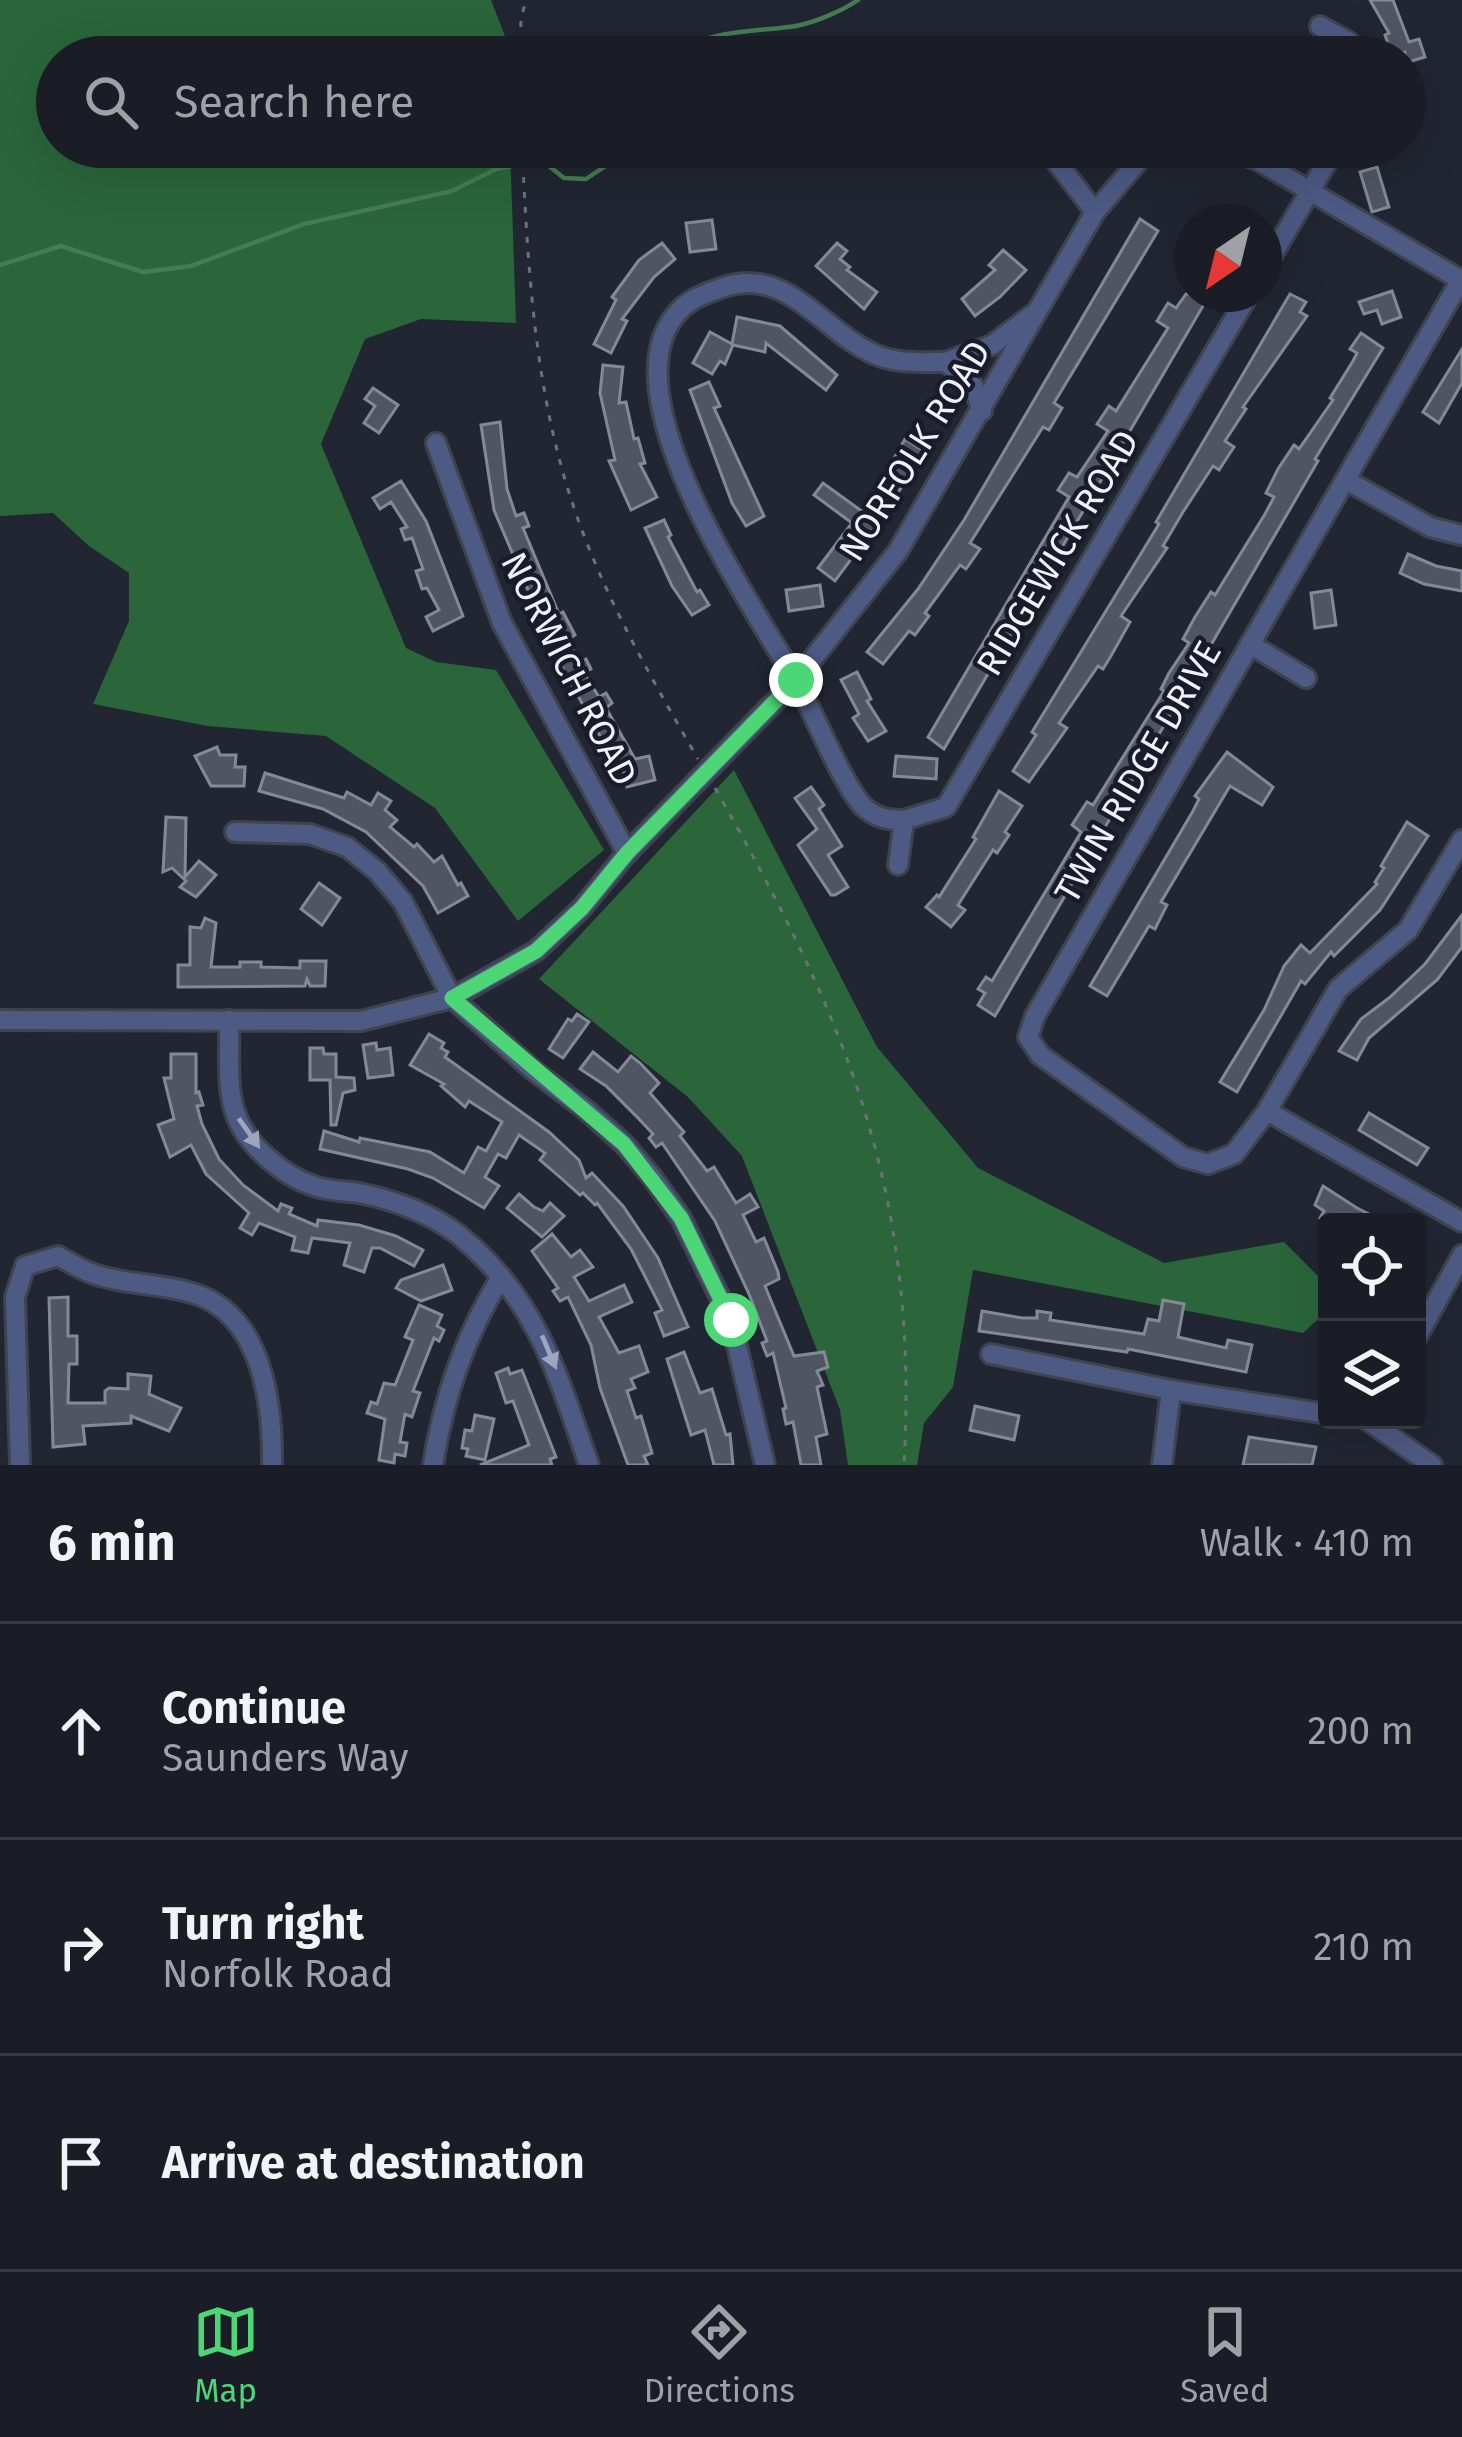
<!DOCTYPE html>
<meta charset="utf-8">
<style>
:root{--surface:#1a1c26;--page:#272932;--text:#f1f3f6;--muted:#9fa1a7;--line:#383a43;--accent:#4cd676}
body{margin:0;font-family:"Fira Sans",sans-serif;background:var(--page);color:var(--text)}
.controls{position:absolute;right:36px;bottom:36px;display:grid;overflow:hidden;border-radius:12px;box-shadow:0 12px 48px #0002}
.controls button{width:108px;height:108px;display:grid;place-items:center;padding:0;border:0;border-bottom:3px solid var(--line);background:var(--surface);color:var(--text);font:60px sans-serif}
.compass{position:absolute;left:1174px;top:204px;width:108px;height:108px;border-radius:50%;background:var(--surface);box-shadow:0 12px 48px #0002;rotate:215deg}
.stop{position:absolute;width:36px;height:36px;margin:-27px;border:9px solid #4cd676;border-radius:50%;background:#fff}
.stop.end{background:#4cd676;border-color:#fff;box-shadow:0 3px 12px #0008}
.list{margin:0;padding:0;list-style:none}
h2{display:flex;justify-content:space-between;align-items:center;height:156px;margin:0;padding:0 48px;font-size:51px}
h2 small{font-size:39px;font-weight:400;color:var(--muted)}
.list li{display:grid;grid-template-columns:78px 1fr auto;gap:36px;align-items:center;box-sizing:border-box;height:216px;padding:0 48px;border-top:3px solid var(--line)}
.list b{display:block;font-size:45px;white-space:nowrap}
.list p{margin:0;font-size:39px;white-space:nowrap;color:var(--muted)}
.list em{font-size:39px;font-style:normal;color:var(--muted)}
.icon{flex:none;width:66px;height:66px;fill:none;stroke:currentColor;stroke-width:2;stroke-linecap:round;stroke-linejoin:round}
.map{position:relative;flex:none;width:1462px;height:1465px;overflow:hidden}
.search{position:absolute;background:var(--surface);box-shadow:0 12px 48px #0002;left:36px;right:36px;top:36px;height:132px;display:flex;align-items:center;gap:30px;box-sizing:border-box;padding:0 42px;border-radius:66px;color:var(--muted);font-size:45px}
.sheet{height:804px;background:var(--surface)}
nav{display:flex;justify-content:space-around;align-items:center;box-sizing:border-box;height:168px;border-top:3px solid var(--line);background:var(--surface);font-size:33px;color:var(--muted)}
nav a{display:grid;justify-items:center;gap:6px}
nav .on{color:var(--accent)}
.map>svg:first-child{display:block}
</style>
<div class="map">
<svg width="1462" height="1465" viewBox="0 0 1462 1465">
<rect width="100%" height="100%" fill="#222632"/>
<g fill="#2a663a">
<path d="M0,0H491L505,36L506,57H57V147H510L516,323L421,319L365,339L321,444L406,648L436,662L496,670L604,850L518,921L435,808L326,736L208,726L93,704L129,621V573L89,546L53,513L0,516Z"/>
<path d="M734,770L877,1047L978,1168L1164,1263L1284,1242L1327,1285V1311L1303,1333L973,1270L953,1387L924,1423L917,1465H848L840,1410L742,1156L688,1097L539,979Z"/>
</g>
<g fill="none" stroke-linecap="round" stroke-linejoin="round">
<g stroke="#437e51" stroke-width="4.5">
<path d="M678,57C701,28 763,32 796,26C816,22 842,11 858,0"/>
<path d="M0,265L61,246L143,272L191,266L304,224L452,191L496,169L536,161L549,166L564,178L586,179L604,167L615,147"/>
</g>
</g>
<g fill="#505562" stroke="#848998" stroke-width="3">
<path d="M1370,0H1393L1409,42L1419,39L1425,57L1405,63V52L1392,56L1385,35L1389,33Z"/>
<path d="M1377,167L1389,207L1372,212L1360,172Z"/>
<path d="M1140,219L1158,231L1054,403L1062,408L1049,430L1043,427L970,543L980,549L966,569L960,565L925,613L929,616L915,635L909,631L883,664L867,652L918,589L964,520Z"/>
<path d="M712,220L716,249L690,252L686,223Z"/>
<path d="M662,243L675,259L654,277L622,319L627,321L611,353L594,344L616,300L612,297L639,260Z"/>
<path d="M837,243L847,251L840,259L850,267L847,270L877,292L864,309L816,266Z"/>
<path d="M1003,250L1026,270L1000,297L975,316L962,299L995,270L989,265Z"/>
<path d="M1392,291L1401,317L1382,324L1377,310L1364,314L1359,302Z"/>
<path d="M1186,294H1210L944,749L928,737L1069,497L1058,490L1069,473L1077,477L1108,431L1097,424L1109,406L1116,411L1168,328L1157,321L1168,303L1176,308Z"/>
<path d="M1290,294L1306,302L1300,312L1307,316L1243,407L1246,409L1225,441L1234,447L1219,470L1213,466L1183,512L1163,546L1167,548L1121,616L1130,622L1111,656L1103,669L1098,666L1059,723L1067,728L1029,782L1013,771L1036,735L1032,732L1159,524L1156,522Z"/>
<path d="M737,317L780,326L837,375L826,390L766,343L765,352L733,345L725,364L720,361L712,374L693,363L710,332L732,344Z"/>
<path d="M1361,333L1383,348L1315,459L1318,461L995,1016L978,1005L985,993L978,989L986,977L992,981L1081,832L1072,825L1087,802L1093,805L1164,691L1161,689L1169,673L1189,643L1183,639L1195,617L1211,592L1215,595L1265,514L1274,497L1266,493L1278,469L1294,445L1299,449L1333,400L1330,398L1353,361L1357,353L1350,349Z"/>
<path d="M1462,349V383L1439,423L1423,412Z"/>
<path d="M603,365L623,367L619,403L626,402L634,439L638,438L645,463L640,464L657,497L631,510L609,461L615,460L600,393Z"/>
<path d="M709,382L720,406L714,408L764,516L746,526L732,503L690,390Z"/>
<path d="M373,388L398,405L379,433L364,423L375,406L365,399Z"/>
<path d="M500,422L507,489L516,516L524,513L529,526L523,528L559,614L563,612L575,635L567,640L580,662L586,659L591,669L584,673L599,697L606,693L612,703L606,708L635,759L649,756L655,780L627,787L619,751L611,756L539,625L542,623L494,510L481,425Z"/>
<path d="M905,439L924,451L888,509L835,581L818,568L852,523L814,495L823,483L863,512Z"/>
<path d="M401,481L426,521L463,616L433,631L426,617L439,610L427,588L422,589L416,571L423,569L412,538L405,540L401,529L407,527L391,502L380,509L373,498Z"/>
<path d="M664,520L671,535L668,537L697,592L700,590L709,605L692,615L672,586L645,528Z"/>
<path d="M1408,554L1436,566L1462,571V591L1424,584L1400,573Z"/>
<path d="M820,585L823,606L789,611L786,590Z"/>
<path d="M1331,590L1336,625L1315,628L1311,593Z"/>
<path d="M857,672L871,699L867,701L886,731L868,741L853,718L859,714L841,680Z"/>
<path d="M217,747L220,755H236L235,767H245L244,786H211L195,756Z"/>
<path d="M1227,752L1273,787L1262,805L1230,786L1161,902L1167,905L1155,929L1149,926L1107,996L1090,986L1193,811L1199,799L1195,796Z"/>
<path d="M896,756L937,759L936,779L894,776Z"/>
<path d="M265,773L344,798L347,792L371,805L378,793L391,801L385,810L397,820L390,827L414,847L417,844L434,862L442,856L458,885L461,883L468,896L438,913L423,886L366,832L323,809L259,791Z"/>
<path d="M811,787L824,805L819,809L842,846L828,855L848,887L835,895H831L798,845L817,829L795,798Z"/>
<path d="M999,791L1022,806L1005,832L1009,835L997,853L993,850L958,905L965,910L951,927L926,907L937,895L939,897L976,839L973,837Z"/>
<path d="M166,817L186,818L185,877L199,861L216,875L196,897L180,887L186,881L172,868L163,872Z"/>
<path d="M1407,822L1428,836L1380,910L1334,956L1331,952L1305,984L1301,981L1237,1092L1220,1082L1264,1010L1284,966L1301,945L1310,953L1377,884L1375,882L1384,868L1381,866Z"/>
<path d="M319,883L340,898L322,925L301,909Z"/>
<path d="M1462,915V947L1437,980L1369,1038L1357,1060L1339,1051L1361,1019L1389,998L1425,964Z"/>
<path d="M205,918L216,923L211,967H240V962H261V967L300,968V961H326L325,986H310L307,979L305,986L178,987V965H190V927L201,928Z"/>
<path d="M577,1014L589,1022L563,1058L549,1049L568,1019L572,1021Z"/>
<path d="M429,1034L444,1043L441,1048L448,1052L445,1057L549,1132L579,1160L586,1178L592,1173L623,1206L658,1258L688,1327L664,1336L655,1313L662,1310L631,1249L597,1203L595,1205L583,1193L580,1195L562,1179L540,1160L545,1153L519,1135L506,1158L498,1154L485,1177L499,1186L484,1208L433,1178L408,1169L320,1149L324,1131L359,1142L360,1138L430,1152L464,1173L478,1147L486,1151L502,1122L469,1101L465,1107L441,1086L444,1084L410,1065Z"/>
<path d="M376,1043L377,1050L390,1048L393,1075L368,1078L363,1045Z"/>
<path d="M310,1048H323L324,1054H336V1077L354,1078L355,1090L343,1093L336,1125H331L330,1080H310Z"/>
<path d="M593,1052L618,1072L631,1056L640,1063L659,1083L650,1093L684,1132L680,1136L707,1171L714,1167L736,1203L750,1194L758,1207L743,1215L756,1242L764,1238L778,1272L779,1279L765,1286L794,1356L824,1352L828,1367L817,1371L823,1385L817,1387L827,1434L816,1437L821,1465H801L793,1422L786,1424L783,1409L786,1408L773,1353L767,1356L762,1343L767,1341L749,1294L715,1221L662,1143L656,1147L649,1138L653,1134L638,1118L606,1086L580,1069Z"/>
<path d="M171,1054H196V1093L199,1092L203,1105L197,1106L202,1124L219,1159L243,1185L278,1211L281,1204L292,1208L289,1214L317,1226L318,1220L359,1225L396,1236L423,1250L414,1266L380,1248H372L364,1272L344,1265L350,1243L312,1238L308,1253L292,1250L295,1237L259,1223L252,1235L240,1228L249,1213L206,1174L191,1145L170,1157L158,1125L174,1119L164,1078H171Z"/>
<path d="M1369,1113L1428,1148L1417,1165L1359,1130Z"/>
<path d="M1323,1186L1357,1208L1385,1222H1326L1320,1218L1324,1211L1315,1205Z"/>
<path d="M519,1194L534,1207L543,1211L550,1203L564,1216L542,1237L507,1208Z"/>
<path d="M552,1234L571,1257L580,1250L593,1267L574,1277L589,1301L624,1285L632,1302L599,1317L619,1353L639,1346L648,1372L631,1379L635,1388L627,1391L636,1418L641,1416L652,1453L644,1456L648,1465H628L600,1388L591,1345L568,1297L560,1301L553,1291L558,1288L532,1251Z"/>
<path d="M443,1265L452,1290L421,1301L396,1288L401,1280Z"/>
<path d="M68,1297V1336H77V1364H69L68,1403H105V1391L109,1388L128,1389V1374L151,1376L149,1394L181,1408L169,1431L131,1416V1423L83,1426L85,1444L53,1447L49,1298Z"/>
<path d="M1163,1300L1184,1304L1178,1337L1226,1348L1228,1340L1252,1345L1246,1372L1128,1349L1127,1352L979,1331L982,1311L1022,1318H1037V1311L1051,1313L1050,1320L1144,1334L1148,1319L1159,1321Z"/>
<path d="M419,1305L442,1315L437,1326L444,1330L439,1341L434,1338L413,1391L420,1393L412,1417L405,1414L400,1442L407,1443L405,1456L395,1454L394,1463L379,1460L385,1419L367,1413L371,1402L377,1404L384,1383L395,1385L413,1340L405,1337Z"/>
<path d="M684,1352L700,1393L712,1389L726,1435L730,1434L733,1465H714L705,1430L691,1435L667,1359Z"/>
<path d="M508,1368L510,1374L522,1370L556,1457L550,1459L552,1465H480L529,1445L513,1401L506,1403L496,1373Z"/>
<path d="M975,1406L1019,1416L1014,1440L970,1430Z"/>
<path d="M475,1415L494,1419L485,1460L466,1456L468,1449L462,1448L465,1430L472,1431Z"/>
<path d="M1249,1437L1316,1447L1312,1465H1243Z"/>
</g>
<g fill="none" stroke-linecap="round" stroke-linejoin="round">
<defs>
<g id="minor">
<path d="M1320,26L1349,42L1354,57"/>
<path d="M1045,147L1095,212"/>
<path d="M1222,147L1257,160L1461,280"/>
<path d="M1264,269L1336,147"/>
<path d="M1462,278L1035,1016L1028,1037L1040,1055L1183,1157L1208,1164L1234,1154L1267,1111L1338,989L1408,930L1462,840"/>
<path d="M982,411L974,387L946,362L992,345L1032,315"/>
<path d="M436,443L502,623L627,853"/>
<path d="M1346,480L1430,527L1462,535"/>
<path d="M1250,644L1306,678"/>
<path d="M904,820L946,807L1249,294"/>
<path d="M235,832L310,834L347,847L377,871L403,902L452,998L533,1070L586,1110L624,1144L652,1177L681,1218L731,1320L765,1465"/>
<path d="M898,865L904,820C888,820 875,818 863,806C845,788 813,713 799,686C757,610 596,386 683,307C694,297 710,292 724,287C787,266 822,331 874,354C895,364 923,362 946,362"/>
<path d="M0,1020L361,1021L452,998L536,951L582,908L627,853L796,680L898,551L1095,212L1147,151L1161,147"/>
<path d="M229,1020C230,1049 226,1086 235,1112C245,1144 283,1176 314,1186C328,1191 345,1191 359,1193C394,1200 433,1214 460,1236C537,1299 558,1376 589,1465"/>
<path d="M1267,1111L1462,1222"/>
<path d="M1417,1337L1462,1255"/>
<path d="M991,1354L1171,1390L1327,1414"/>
<path d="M1367,1420L1432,1465"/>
<path d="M20,1465L15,1297L25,1266L58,1256C69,1262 80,1269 91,1273C123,1285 160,1283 192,1293C262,1313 273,1403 272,1465"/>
<path d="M433,1465C443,1399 466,1334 501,1277"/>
<path d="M1162,1465L1171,1390"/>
</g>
</defs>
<use href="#minor" stroke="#3f434e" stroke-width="24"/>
<g stroke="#6d717c" stroke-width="3" stroke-dasharray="6 9" stroke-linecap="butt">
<path d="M520,57L521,19L526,0"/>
<path d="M522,147C528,267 534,387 572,502C602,593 650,676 698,759"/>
<path d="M715,788C847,1020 919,1192 904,1465"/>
</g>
<use href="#minor" stroke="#4d5a84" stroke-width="18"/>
</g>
<defs><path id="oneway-solid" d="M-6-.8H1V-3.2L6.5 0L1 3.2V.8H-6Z" transform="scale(3)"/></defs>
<g fill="#9ea6bf">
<use href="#oneway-solid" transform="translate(249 1133) rotate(55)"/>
<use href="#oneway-solid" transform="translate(549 1352) rotate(67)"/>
</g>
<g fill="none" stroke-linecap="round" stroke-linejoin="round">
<path stroke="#4cd676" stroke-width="15" d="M731,1320L681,1218L624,1144L452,998L536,951L582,908L627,853L796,680"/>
</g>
<g text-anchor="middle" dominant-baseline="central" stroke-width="9" stroke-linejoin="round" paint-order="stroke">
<g font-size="36" fill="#eff2fa" stroke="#191c28">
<text transform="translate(915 451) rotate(-58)">NORFOLK ROAD</text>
<text transform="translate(1058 553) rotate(-59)">RIDGEWICK ROAD</text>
<text transform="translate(569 669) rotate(63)">NORWICH ROAD</text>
<text transform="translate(1138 772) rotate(-60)">TWIN RIDGE DRIVE</text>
</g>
</g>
</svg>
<div class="controls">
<button><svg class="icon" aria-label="locate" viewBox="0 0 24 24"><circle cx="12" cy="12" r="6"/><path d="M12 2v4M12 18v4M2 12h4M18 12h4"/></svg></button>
<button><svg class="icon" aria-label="layers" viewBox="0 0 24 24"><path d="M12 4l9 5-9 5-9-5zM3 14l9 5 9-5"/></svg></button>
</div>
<svg class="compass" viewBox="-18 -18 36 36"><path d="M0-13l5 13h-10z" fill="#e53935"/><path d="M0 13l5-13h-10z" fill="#9fa1a7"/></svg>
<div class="stop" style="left:731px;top:1320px"></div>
<div class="stop end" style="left:796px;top:680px"></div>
<div class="search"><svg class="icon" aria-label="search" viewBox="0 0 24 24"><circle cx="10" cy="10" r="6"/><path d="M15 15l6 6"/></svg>Search here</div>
</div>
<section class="sheet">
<h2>6 min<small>Walk · 410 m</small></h2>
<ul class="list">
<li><svg class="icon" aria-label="ahead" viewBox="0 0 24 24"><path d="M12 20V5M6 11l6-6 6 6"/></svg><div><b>Continue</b><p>Saunders Way</p></div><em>200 m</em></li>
<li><svg class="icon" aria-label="right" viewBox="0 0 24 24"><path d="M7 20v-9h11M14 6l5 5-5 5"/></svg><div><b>Turn right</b><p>Norfolk Road</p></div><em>210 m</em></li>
<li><svg class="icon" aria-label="arrive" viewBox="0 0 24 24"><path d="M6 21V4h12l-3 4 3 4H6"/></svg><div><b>Arrive at destination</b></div></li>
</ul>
</section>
<nav>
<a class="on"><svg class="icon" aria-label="map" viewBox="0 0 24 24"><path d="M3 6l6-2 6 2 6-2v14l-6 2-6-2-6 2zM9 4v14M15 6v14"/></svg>Map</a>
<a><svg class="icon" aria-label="directions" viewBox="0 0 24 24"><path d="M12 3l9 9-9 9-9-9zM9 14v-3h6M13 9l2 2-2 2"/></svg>Directions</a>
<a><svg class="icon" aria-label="saved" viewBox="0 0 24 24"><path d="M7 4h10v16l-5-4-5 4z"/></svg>Saved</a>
</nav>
